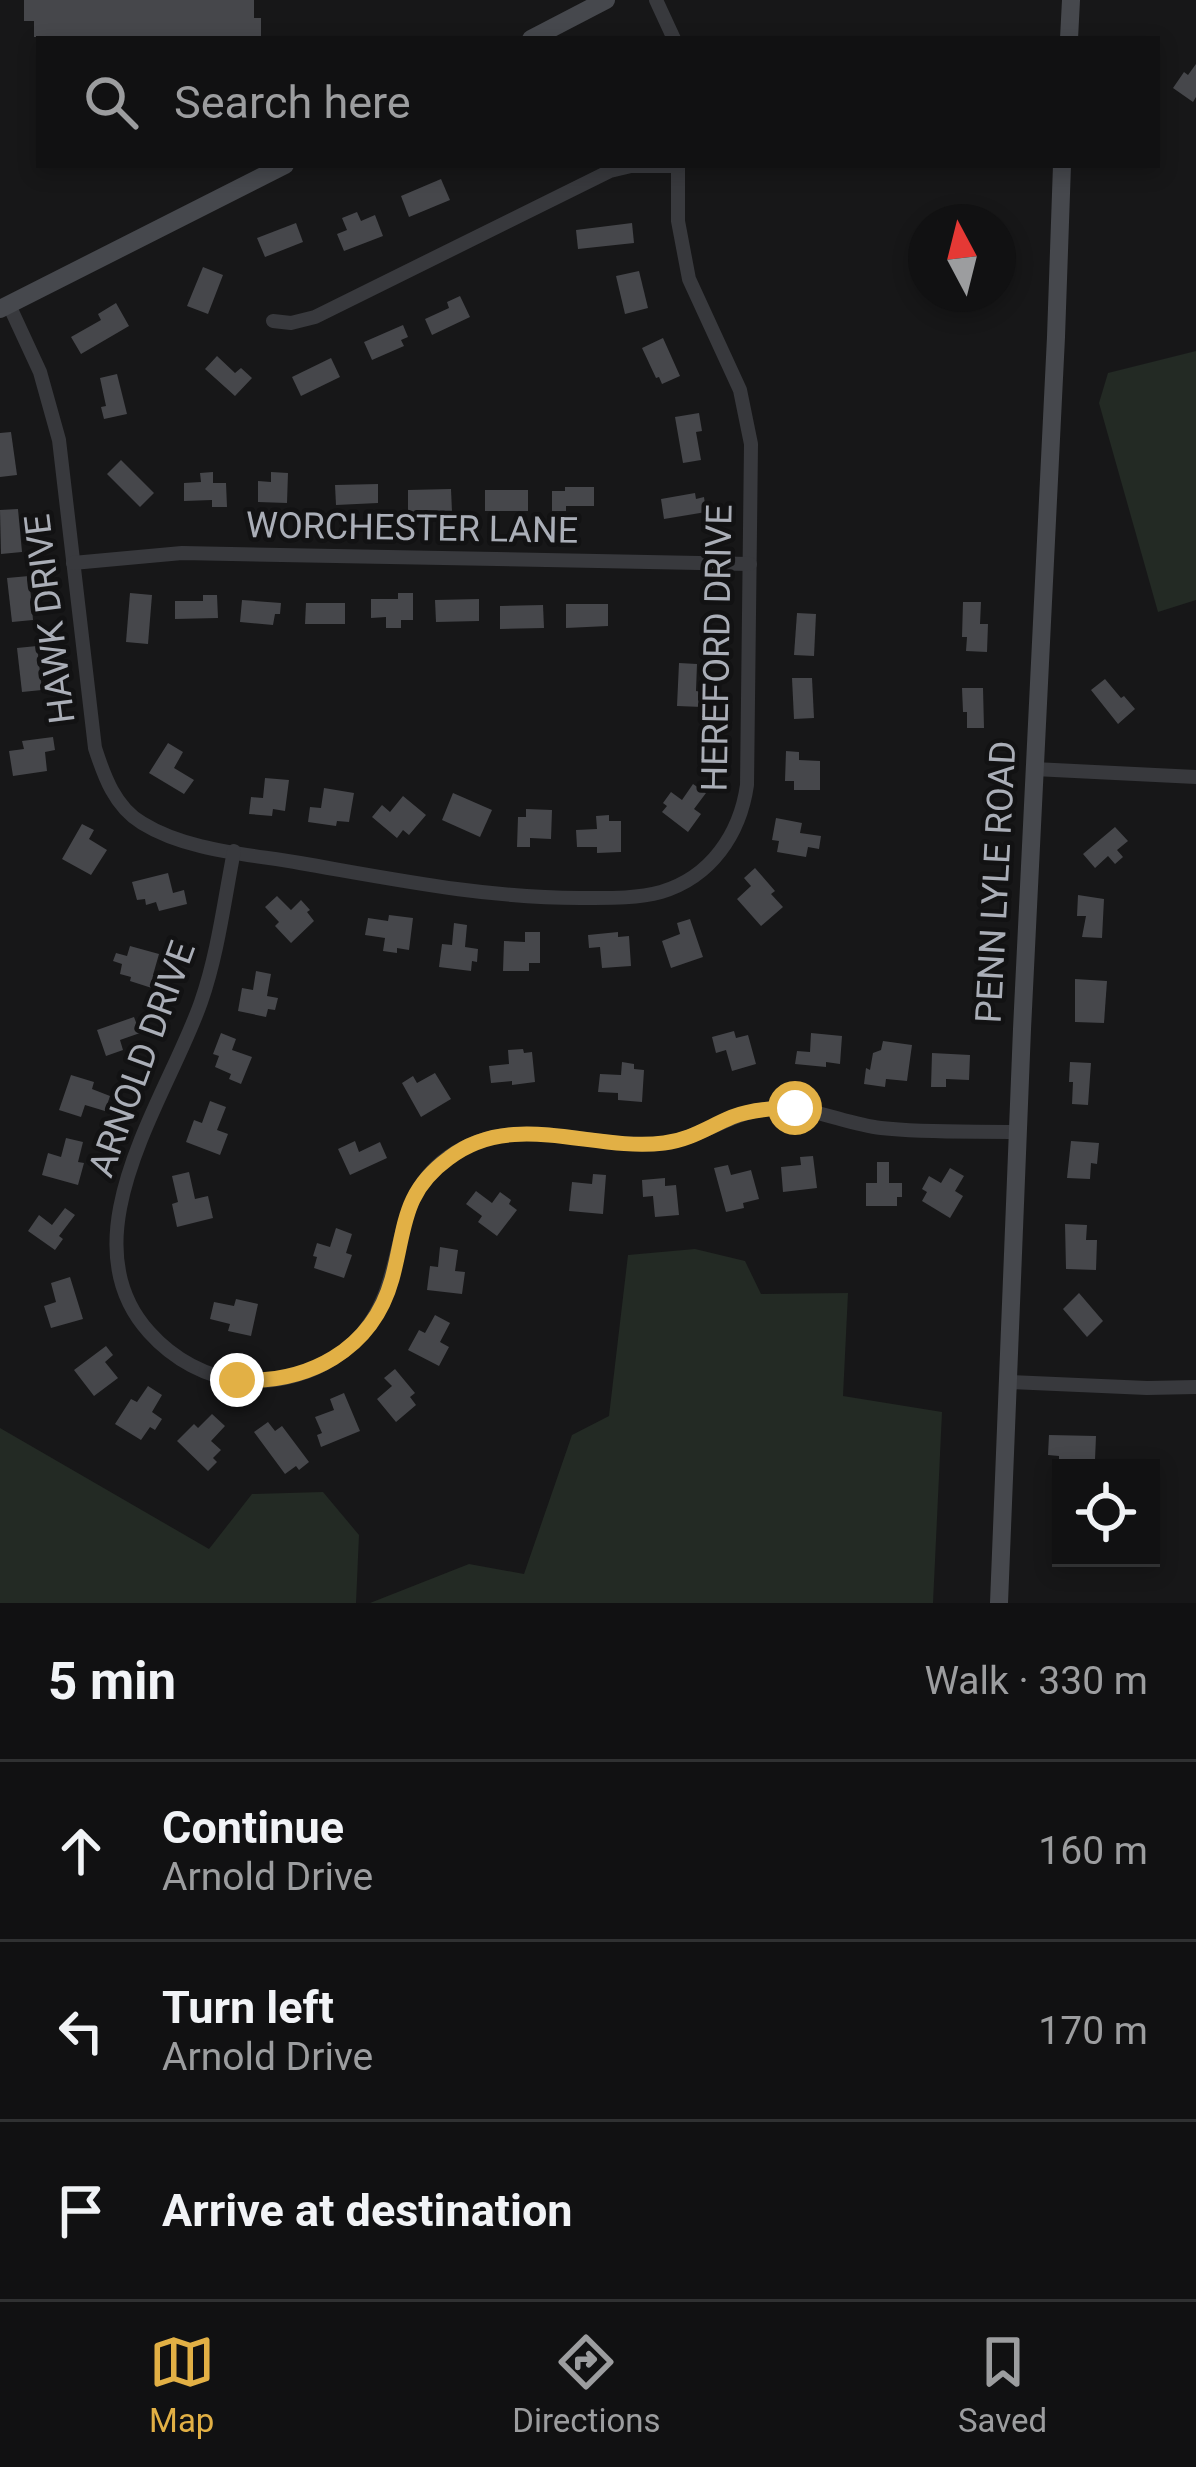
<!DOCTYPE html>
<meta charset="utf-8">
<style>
:root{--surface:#111112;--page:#1e1f20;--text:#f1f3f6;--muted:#9c9d9f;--line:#303132;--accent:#e2b045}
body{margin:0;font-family:Roboto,sans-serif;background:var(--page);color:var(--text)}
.controls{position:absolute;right:36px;bottom:36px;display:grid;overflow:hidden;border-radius:0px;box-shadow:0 6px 18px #0003}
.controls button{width:108px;height:108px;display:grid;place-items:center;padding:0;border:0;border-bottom:3px solid var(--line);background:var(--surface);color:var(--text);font:60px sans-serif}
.compass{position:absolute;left:908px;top:204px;width:108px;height:108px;border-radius:50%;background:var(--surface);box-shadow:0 6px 18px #0003;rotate:353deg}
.stop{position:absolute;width:36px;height:36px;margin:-27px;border:9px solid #e2b045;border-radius:50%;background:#fff}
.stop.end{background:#e2b045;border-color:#fff;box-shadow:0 3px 12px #0008}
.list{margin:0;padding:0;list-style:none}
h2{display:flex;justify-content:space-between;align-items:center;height:156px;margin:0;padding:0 48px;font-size:51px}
h2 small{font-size:39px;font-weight:400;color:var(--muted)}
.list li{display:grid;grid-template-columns:78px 1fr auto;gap:36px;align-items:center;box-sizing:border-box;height:180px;padding:0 48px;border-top:3px solid var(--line)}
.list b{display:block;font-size:45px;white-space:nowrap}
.list p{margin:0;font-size:39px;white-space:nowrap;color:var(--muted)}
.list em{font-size:39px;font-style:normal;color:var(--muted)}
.icon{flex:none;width:66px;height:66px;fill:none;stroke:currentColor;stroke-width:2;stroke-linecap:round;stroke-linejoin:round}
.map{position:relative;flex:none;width:1196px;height:1603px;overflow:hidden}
.search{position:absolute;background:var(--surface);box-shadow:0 6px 18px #0003;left:36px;right:36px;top:36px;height:132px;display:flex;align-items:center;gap:30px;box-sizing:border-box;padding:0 42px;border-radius:0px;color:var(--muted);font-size:45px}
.sheet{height:696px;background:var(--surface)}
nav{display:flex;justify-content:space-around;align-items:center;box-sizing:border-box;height:168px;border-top:3px solid var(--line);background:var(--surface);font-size:33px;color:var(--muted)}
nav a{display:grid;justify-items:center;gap:6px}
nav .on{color:var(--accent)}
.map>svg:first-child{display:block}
</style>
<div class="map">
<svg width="1196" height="1603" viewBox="0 0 1196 1603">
<rect width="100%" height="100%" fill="#171718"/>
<g fill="#232a24">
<path d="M1196,351V600L1158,612L1099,403L1108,373Z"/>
<path d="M695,1249L745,1261L761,1294L848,1293L843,1396L942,1412L933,1603H370L469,1564L524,1574L572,1435L609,1416L628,1255Z"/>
<path d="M0,1428L209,1549L252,1494L323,1492L359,1535L356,1603H0Z"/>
</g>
<g fill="#46474b">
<path d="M24,0H254V18H261V39L34,37V21H24Z"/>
<path d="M1196,64V97L1193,102L1173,88L1184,72L1188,75Z"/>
<path d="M441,179L450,200L409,217L401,196Z"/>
<path d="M357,212L361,221L375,215L383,236L344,251L337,234L347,230L342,218Z"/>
<path d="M296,223L303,242L265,257L257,238Z"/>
<path d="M632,223L634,243L578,249L576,230Z"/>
<path d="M203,267L223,275L208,314L187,306Z"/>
<path d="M639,271L648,308L625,314L616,276Z"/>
<path d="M460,296L470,317L432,335L425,319L449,308L447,302Z"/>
<path d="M116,303L129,326L81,354L71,337L101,320L98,314Z"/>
<path d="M403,325L408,337L401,340L404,346L372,360L364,342Z"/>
<path d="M663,338L680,376L662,384L659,377L656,378L642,348Z"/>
<path d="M217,356L235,373L241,368L252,378L235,396L205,369Z"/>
<path d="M331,358L340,377L301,396L292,377Z"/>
<path d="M117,374L127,414L104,419L101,407L106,406L100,378Z"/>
<path d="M699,413L702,431L696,432L701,460L683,463L675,417Z"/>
<path d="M11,432L17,475L0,477V433Z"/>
<path d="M121,460L154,493L140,507L107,474Z"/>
<path d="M213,472V483H226L227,507H212V500L184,501V483L201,482L200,473Z"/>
<path d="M271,472L288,473L287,503L258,502V481L271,482Z"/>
<path d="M378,484V503L336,505L335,485Z"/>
<path d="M565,487H594V506H566V511H552V491H565Z"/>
<path d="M451,489L452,512L408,513V490Z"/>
<rect x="485" y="490" width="43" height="21"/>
<path d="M695,493L696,499L704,497L706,512L664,519L661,499Z"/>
<path d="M18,509L22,552L1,554L0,510Z"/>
<path d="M29,576L33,620L12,622L7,578Z"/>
<path d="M130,593L152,595L148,644L126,642Z"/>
<path d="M398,593H413V620H401V628H386V617L371,618V599H398Z"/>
<path d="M203,595H217L218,618L175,619V601H203Z"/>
<path d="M479,599V621L436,622L435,600Z"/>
<path d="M242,600L281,603L280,614H275L273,625L240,622Z"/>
<path d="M963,602H981L980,624H988L987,652L966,651L967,637H962Z"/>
<path d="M306,603H345V624H305Z"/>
<path d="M566,604H608V626L566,628Z"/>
<path d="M543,605L544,628L500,629V606Z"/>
<path d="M797,613L816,614L814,656L794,655Z"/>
<path d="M37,646L42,690L22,692L17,648Z"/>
<path d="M679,663L697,664L696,691L702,692V707L677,706Z"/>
<path d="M792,678H812L814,718L794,719Z"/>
<path d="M1105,679L1121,698L1124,696L1135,709L1118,724L1091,690Z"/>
<path d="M962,688H983L984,728H967V712H963Z"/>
<path d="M53,737L55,750L45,752L47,771L13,776L9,751L24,749L22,741Z"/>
<path d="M168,743L183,752L174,768L194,780L184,794L149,773Z"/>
<path d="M786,751L799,752V760L820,761V790H794V781H785Z"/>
<path d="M265,778L289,780L285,811L273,809L272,816L249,814L251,797L263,798Z"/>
<path d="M693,784L706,793L694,809L701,814L688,832L662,812L667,806L663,803L671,792L682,800Z"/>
<path d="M324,788L354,793L349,822L337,821L336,826L308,822L310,807L321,808Z"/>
<path d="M453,793L492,810L480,837L442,820Z"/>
<path d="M403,796L426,815L409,835L403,830L397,838L372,817L382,805L390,812Z"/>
<path d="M526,809L552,810L551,839L530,838V847H517L518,817H526Z"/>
<path d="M609,815V821H621V852L597,853V847H577L576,830L597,829L596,816Z"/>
<path d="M776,818L802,823L800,833L821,836L819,849L808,847L806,857L777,852L779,841L772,840Z"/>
<path d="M82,824L94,830L89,839L107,850L91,875L62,859Z"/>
<path d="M1115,827L1128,841L1117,850L1123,857L1115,864L1108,856L1095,868L1083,854Z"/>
<path d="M755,868L775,891L771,894L783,907L761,926L737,899L751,886L744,878Z"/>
<path d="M168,873L173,893L184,890L187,904L159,911L156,902L146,905L145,899L137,900L132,882Z"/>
<path d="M1078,895L1104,899L1102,938L1082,937L1086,916H1077Z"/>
<path d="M277,896L291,910L301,900L310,910L307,912L314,921L291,943L275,926L279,922L265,907Z"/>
<path d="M389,915L413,918L409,950L397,948V953L383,951L385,938L365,935L368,918L388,921Z"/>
<path d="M690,919L703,957L671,968L662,941L680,934L677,923Z"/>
<path d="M454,923L467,925L465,947L478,949L477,962L472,961L471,971L439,967L442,944L452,945Z"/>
<path d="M525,932H540V963H529V971H503L504,941L525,942Z"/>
<path d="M618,932V937L629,936L631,966L602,968L600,947L589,948L588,935Z"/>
<path d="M130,946L159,954L153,975L162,978L158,990L130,981L131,977L120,974L122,964L113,961L116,953L127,956Z"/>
<path d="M256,971L271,974L267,996L278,998L275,1010L268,1009L266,1017L238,1011L242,988L253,990Z"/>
<path d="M1075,979L1107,981L1104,1023L1075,1022Z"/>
<path d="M134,1017L140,1033L120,1040L123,1050L106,1056L97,1030Z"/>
<path d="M734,1031L736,1038L748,1035L756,1064L732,1071L726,1050L716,1053L712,1037Z"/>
<path d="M221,1033L236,1039L232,1050L252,1057L241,1084L229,1079L231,1074L215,1067L219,1056L213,1054Z"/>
<path d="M811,1033L842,1036L840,1064L826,1062V1067L795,1064L797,1051L810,1052Z"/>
<path d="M883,1041L912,1045L907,1081L886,1079L885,1087L864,1084L866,1068L870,1070L873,1053L881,1050Z"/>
<path d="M523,1049L524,1053L532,1052L535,1082L512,1085V1081L491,1083L489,1066L509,1064L508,1050Z"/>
<path d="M932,1053L970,1055L969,1080L946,1079V1087H931Z"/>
<path d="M622,1062L634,1064V1069L644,1070L642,1102L618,1100V1093L598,1092L600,1074L621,1075Z"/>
<path d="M1070,1062L1091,1063L1088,1105L1072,1104L1073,1082H1069Z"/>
<path d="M435,1073L451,1099L421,1117L402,1083L413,1076L417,1083Z"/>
<path d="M71,1075L94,1082L92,1089L110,1096L105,1111L85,1105L81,1117L59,1110Z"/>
<path d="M210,1101L226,1107L217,1130L228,1134L220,1155L186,1142L194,1120L202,1123Z"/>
<path d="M66,1138L83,1142L78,1162L84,1163L78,1185L42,1175L48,1153L61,1157Z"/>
<path d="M355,1141L359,1152L380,1142L387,1158L350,1175L338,1149Z"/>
<path d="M1071,1141L1099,1143L1097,1164L1091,1163L1090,1179L1067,1178Z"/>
<path d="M813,1156L817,1188L783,1192L781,1167L801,1165L800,1157Z"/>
<path d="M877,1162H889V1183H902V1197H897V1206H866V1183H877Z"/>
<path d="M728,1165L731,1175L751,1170L759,1199L743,1203L744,1208L726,1212L714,1168Z"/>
<path d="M950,1168L964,1176L955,1191L963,1196L950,1218L922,1201L927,1192L922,1189L929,1176L941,1183Z"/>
<path d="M189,1172L195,1199L208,1196L213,1218L177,1227L172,1204L178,1202L172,1176Z"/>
<path d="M593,1174L606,1175L603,1214L569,1211L572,1182L592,1184Z"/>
<path d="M665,1178V1186L676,1185L679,1215L655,1217L653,1196L643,1197L642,1180Z"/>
<path d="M476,1191L492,1203L500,1192L511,1200L509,1204L517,1210L497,1236L478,1222L482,1216L466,1204Z"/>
<path d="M65,1208L75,1215L59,1236L63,1239L55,1250L28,1231L39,1215L52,1225Z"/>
<path d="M1065,1224L1087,1225L1086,1240H1097L1096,1270L1066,1269Z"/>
<path d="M336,1228L352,1234L346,1253L352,1255L344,1278L314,1268L317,1257L313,1256L317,1243L330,1247Z"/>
<path d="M440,1247L458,1250L455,1271L465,1272L462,1294L427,1290L430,1266L438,1267Z"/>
<path d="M70,1277L83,1319L51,1328L44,1306L56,1302L51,1283Z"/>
<path d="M1079,1293L1103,1321L1087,1337L1063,1309Z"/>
<path d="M236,1299L258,1304L251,1336L228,1331L230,1324L210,1319L214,1302L234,1306Z"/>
<path d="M435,1315L450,1323L440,1342L449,1347L439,1366L408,1350L419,1330L425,1333Z"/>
<path d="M106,1346L113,1355L105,1362L118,1378L94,1396L74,1370Z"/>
<path d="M395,1369L415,1393L410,1397L416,1405L396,1422L377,1399L392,1386L384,1378Z"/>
<path d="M148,1386L162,1395L152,1412L162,1419L155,1430L150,1427L141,1440L115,1424L131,1399L137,1402Z"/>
<path d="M344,1393L360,1431L321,1447L317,1435L322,1433L315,1417L334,1410L330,1399Z"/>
<path d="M212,1414L225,1426L211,1441L221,1450L213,1458L217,1462L208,1471L177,1441L194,1424L198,1428Z"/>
<path d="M268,1422L275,1431L282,1426L309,1462L299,1470L296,1466L285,1474L254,1432Z"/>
<path d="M1049,1435L1096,1436L1095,1460L1074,1459V1463L1059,1462V1456L1048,1455Z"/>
</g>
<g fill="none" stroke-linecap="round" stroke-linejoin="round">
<g stroke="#38393d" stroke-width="14">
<path d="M656,0L674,39"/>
<path d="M9,305L40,372L59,440L95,748C104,776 115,807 142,823C187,851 249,854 300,863C393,879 485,898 580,898C606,898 636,899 661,892C711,877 740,834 747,785L751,444L740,390L689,279L678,221V165"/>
<path d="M273,321L291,323L315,317L610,171L631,166H678"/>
<path d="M73,563L182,553L750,564"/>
<path d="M1034,769L1196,777"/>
<path d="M234,851C224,902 218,953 201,1002C168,1097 64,1238 149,1332C173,1359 207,1378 243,1381C286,1384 329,1369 358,1338C417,1276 378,1182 474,1143C532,1120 594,1147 654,1144C698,1142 731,1110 775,1108C812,1106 845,1124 881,1128C926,1133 973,1131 1018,1132"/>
<path d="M1008,1382L1147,1388L1196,1387"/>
</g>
<g stroke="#46484d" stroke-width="18">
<path d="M531,39L606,0"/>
<path d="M1069,39L1071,0"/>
<path d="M0,309L285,165"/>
<path d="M999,1603L1022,1029L1056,337L1062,165"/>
</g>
</g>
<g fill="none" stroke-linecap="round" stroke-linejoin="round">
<path stroke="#e2b045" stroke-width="15" d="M237,1380C307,1384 372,1351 392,1279C406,1228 401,1193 449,1158C513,1109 592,1152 664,1143C690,1140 708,1127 732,1117C752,1109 774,1108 795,1108"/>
</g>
<g text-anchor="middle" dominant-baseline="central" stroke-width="9" stroke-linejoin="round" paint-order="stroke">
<g font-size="36" fill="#aaaeb7" stroke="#121213">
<text transform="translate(412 528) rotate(1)">WORCHESTER LANE</text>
<text transform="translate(50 619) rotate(-97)">HAWK DRIVE</text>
<text transform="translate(717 648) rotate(-89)">HEREFORD DRIVE</text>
<text transform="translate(996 882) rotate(-87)">PENN LYLE ROAD</text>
<text transform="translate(142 1059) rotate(-70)">ARNOLD DRIVE</text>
</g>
</g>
</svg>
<div class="controls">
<button><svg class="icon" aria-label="locate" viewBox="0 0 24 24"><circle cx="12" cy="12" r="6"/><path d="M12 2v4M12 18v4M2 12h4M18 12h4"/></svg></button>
</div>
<svg class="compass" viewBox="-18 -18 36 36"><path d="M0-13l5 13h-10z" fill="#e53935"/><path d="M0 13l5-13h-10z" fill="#9c9d9f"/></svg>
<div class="stop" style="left:795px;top:1108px"></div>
<div class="stop end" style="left:237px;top:1380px"></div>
<div class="search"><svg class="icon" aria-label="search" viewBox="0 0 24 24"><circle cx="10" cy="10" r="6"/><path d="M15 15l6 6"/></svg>Search here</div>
</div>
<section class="sheet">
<h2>5 min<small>Walk · 330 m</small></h2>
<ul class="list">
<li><svg class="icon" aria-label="ahead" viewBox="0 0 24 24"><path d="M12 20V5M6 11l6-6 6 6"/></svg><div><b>Continue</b><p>Arnold Drive</p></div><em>160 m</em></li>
<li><svg class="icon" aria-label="left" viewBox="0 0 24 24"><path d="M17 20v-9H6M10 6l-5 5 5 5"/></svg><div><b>Turn left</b><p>Arnold Drive</p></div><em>170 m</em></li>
<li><svg class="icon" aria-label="arrive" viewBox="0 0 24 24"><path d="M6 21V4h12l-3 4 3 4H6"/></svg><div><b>Arrive at destination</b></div></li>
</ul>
</section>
<nav>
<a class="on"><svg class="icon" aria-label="map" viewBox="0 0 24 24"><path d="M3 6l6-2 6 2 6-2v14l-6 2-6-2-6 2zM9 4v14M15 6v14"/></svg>Map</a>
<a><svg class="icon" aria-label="directions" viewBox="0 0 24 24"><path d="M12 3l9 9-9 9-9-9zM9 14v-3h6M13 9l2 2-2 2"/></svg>Directions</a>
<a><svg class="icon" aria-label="saved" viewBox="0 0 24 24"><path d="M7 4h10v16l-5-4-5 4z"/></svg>Saved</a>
</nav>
